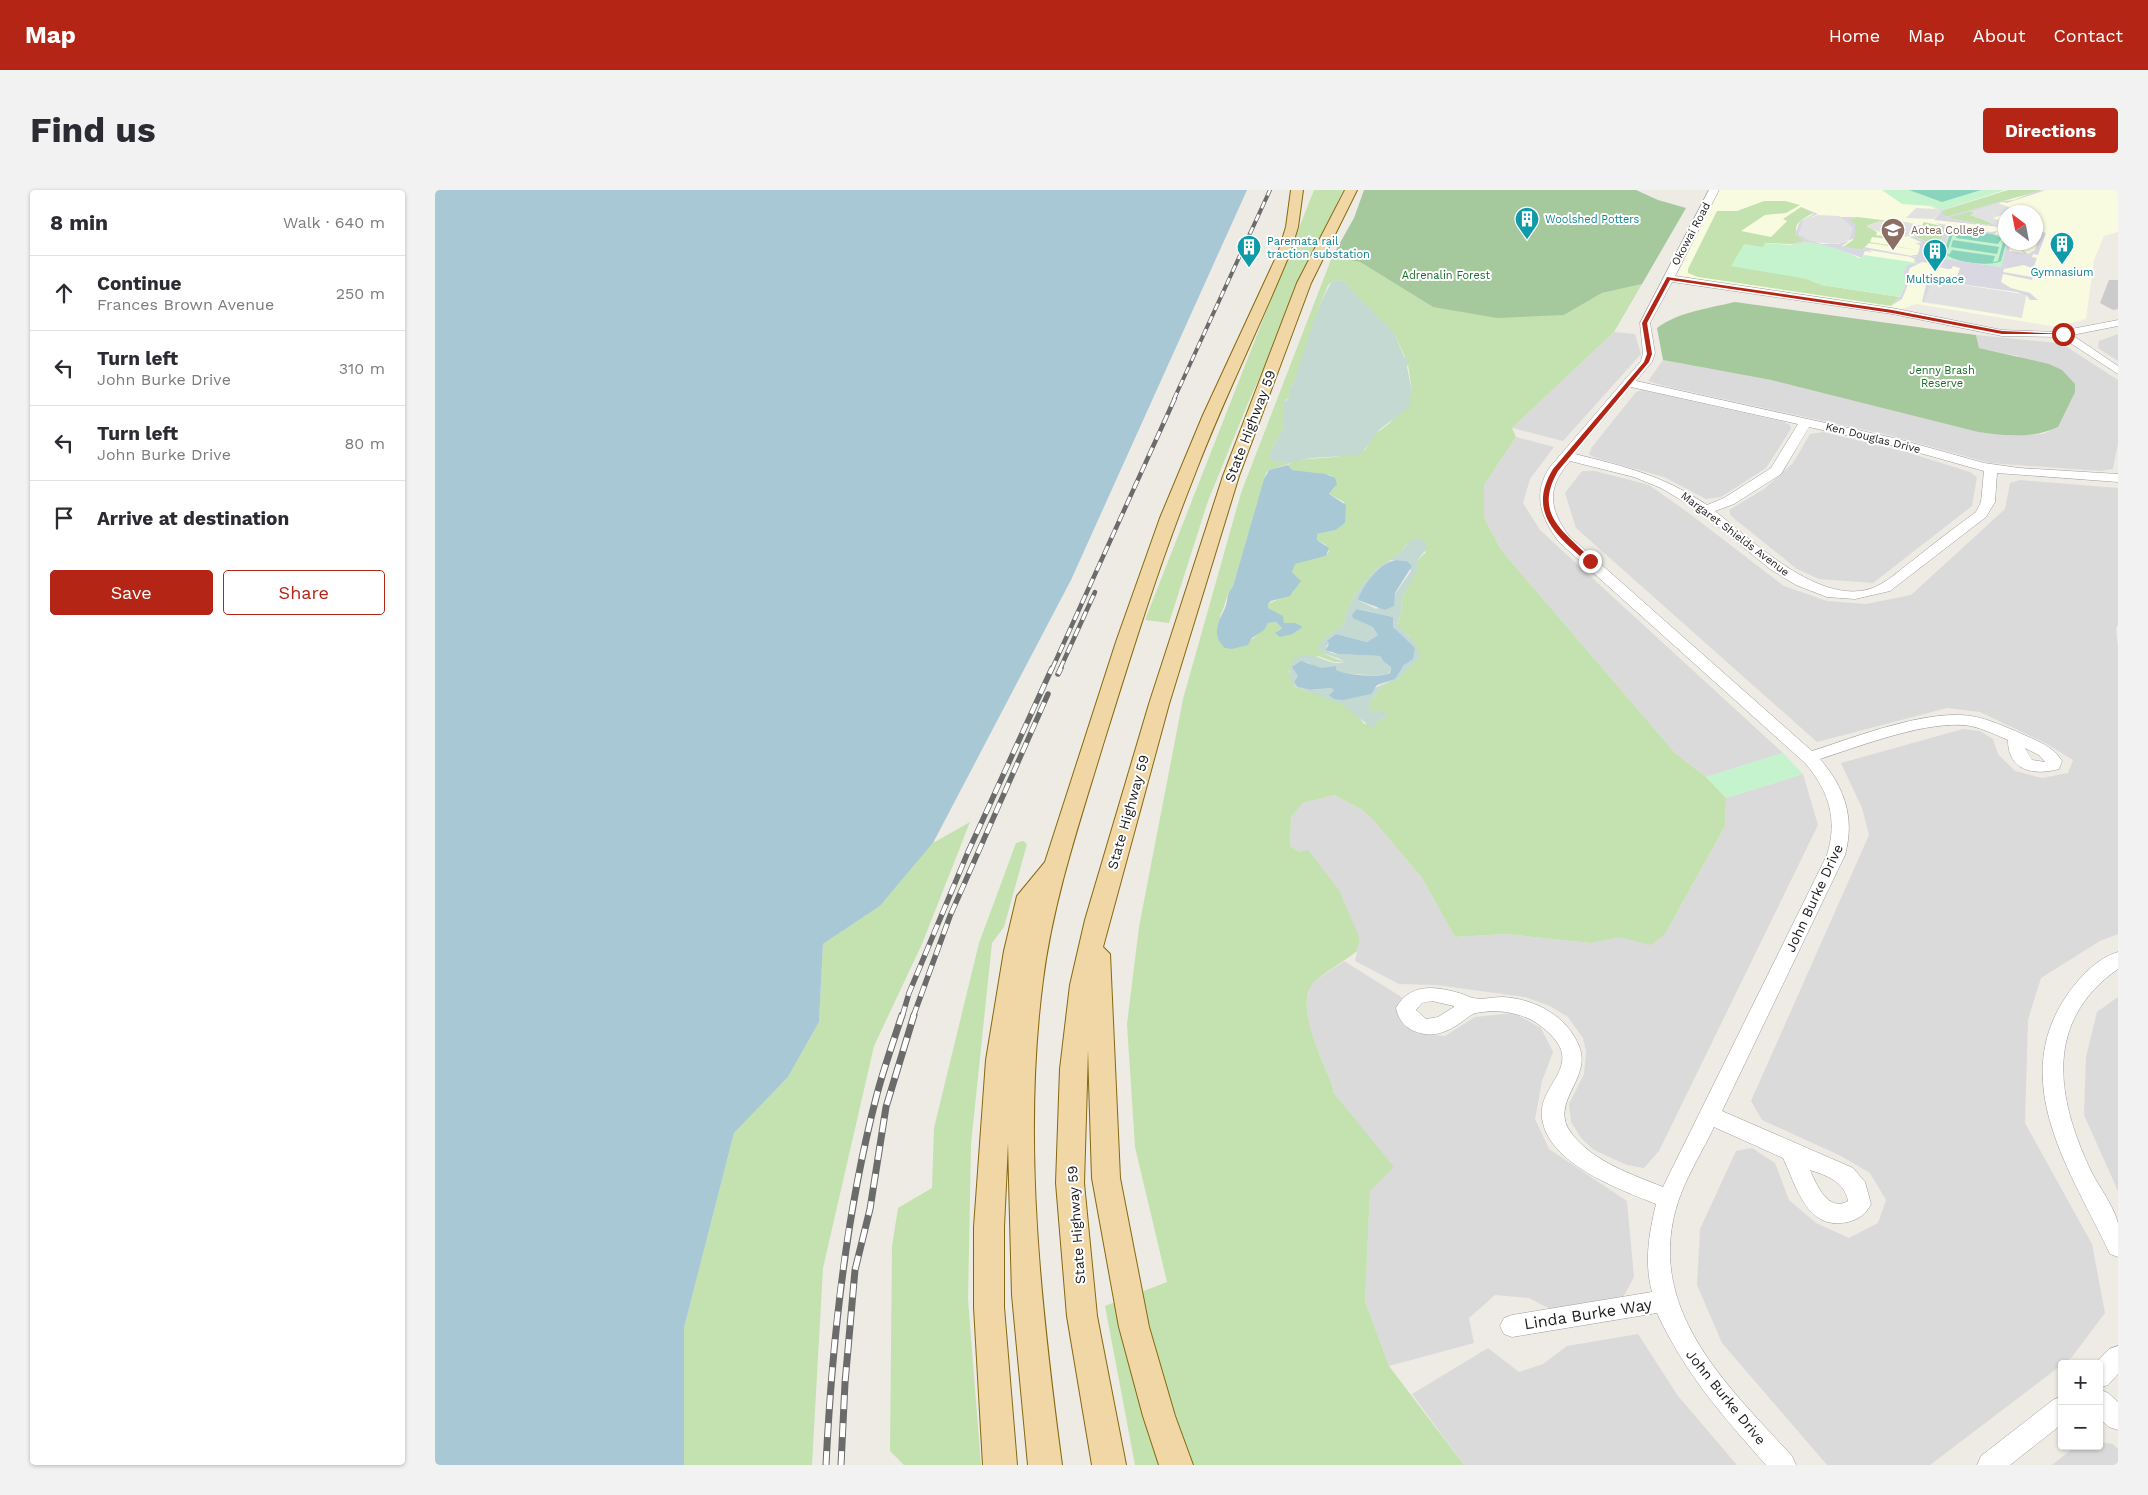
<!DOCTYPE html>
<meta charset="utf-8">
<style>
:root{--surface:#fff;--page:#f2f2f3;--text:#2b2b33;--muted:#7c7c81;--line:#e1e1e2;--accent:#b42516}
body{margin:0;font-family:"Work Sans",sans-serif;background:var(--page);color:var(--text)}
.controls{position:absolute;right:15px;bottom:15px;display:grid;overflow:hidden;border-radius:5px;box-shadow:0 1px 4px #0004}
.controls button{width:45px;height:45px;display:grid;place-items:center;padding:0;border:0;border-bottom:1px solid var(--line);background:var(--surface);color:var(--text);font:25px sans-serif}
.compass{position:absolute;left:1563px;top:15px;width:45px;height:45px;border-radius:50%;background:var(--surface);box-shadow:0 1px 4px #0004;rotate:328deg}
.stop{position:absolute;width:15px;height:15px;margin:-11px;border:4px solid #b42516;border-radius:50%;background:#fff}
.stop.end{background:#b42516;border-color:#fff;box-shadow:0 1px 5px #0008}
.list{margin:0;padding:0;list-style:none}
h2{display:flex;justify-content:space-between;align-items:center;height:65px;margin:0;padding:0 20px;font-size:21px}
h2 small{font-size:16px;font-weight:400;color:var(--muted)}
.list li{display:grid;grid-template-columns:32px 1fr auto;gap:15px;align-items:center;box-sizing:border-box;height:75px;padding:0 20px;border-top:1px solid var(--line)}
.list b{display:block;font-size:19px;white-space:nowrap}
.list p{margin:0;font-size:16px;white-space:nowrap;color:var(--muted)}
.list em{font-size:16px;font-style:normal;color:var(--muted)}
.actions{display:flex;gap:10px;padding:15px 20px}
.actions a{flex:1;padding:11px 0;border:1px solid var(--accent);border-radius:5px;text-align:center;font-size:18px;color:var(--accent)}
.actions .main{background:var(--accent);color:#fff}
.icon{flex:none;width:28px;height:28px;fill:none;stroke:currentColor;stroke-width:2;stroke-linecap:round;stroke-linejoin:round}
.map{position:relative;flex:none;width:1683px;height:1275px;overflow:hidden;border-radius:5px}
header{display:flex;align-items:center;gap:30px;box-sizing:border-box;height:70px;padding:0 25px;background:var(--accent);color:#fff}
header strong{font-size:24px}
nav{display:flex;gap:28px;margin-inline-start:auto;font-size:18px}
.intro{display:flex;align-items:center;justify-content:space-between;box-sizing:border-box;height:120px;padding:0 30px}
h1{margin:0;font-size:35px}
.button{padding:12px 22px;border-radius:5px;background:var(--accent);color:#fff;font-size:18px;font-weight:700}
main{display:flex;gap:30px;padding:0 30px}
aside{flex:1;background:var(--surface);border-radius:5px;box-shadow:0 1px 4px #0004}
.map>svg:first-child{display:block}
</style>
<header>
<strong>Map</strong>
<nav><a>Home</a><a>Map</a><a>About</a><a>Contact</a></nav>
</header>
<div class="intro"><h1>Find us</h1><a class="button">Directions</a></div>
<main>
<aside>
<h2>8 min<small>Walk · 640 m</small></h2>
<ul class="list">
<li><svg class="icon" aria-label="ahead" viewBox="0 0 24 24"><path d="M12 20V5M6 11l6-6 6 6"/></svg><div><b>Continue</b><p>Frances Brown Avenue</p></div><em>250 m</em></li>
<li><svg class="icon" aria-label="left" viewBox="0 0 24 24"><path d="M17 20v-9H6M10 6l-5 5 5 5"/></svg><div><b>Turn left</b><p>John Burke Drive</p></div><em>310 m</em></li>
<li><svg class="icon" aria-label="left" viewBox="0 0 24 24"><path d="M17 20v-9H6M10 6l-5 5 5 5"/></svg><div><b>Turn left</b><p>John Burke Drive</p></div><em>80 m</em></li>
<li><svg class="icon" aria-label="arrive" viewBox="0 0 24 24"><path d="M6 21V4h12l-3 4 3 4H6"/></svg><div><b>Arrive at destination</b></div></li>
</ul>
<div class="actions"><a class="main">Save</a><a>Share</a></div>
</aside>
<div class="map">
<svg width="1683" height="1275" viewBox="0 0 1683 1275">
<rect width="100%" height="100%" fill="#edebe4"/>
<g fill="#dbdada">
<path d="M1179,142L1200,144L1206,164L1128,251L1077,238Z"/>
<path d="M1683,144V171L1663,158L1664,151Z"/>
<path d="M1541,145L1622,153L1632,157L1683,190V253L1678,279L1665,281L1555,273L1457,246L1234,197L1213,191L1228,170L1336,190L1543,242L1577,246L1608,244L1623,237L1628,224L1583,166L1544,158Z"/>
<path d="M1207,200L1349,232L1355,235L1356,239L1331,278L1286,307L1271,309L1229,287L1158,267L1154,264L1157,257L1201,202Z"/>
<path d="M1388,242L1471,262L1535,282L1542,287L1537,316L1438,393L1384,389L1362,379L1296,326L1294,320L1329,299L1358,273L1375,244Z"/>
<path d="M1081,247L1119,257L1095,289L1088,313L1105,340L1348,563L1271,587L1240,563L1066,360L1049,327V295Z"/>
<path d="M1147,281H1160L1214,295L1251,321L1349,396L1392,411L1431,414L1476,405L1570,319L1575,293L1585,290L1683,298V434L1681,439L1683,457V744L1665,751L1606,788L1593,830L1590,933L1657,1054L1670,1123L1637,1167L1495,1275H1392L1287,1153L1262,1095L1265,1039L1301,961L1317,958L1340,973L1354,1010L1381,1033L1414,1048L1443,1033L1451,1010L1435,983L1406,966L1327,930L1316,911L1434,645L1427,618L1406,573L1528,539L1545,541L1558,549L1563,564L1580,581L1607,588L1633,583L1638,570L1612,554L1545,522L1512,518L1382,552L1141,338L1130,303Z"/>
<path d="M1368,584L1383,635L1224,961L1209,978L1192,975L1159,960L1146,948L1136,932L1134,914L1149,884L1151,861L1148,848L1133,827L1115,816L1090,807L1001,795L964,794L920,771L925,749L920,739L865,662L855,656L856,627L868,613L899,605L926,619L940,632L987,688L1020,747L1071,744L1156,753L1181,747L1230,744L1290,636L1291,608Z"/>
<path d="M909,771L968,808L967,833L983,844L1010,846L1040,827L1079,823L1106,838L1118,862L1107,891L1100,929L1114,959L1192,1011L1199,1087L1186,1111L1115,1119L1094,1108L1060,1105L1034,1128L1039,1153L954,1176L930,1111L935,1001L902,909L896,901L899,899L875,841L872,827V809L876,794Z"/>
<path d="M1683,807V1001L1649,925L1651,867L1662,822Z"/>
<path d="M1203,1144L1243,1206L1302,1275H1029L977,1204L1053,1158L1084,1182L1108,1174L1132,1156Z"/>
<path d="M1664,1252L1678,1254L1683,1259V1275H1617L1641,1256H1664Z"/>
</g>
<path fill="#f8fbdf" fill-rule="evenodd" d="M1283,0H1683V42L1669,46L1659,70L1651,129L1622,137L1481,114L1467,119L1242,86ZM1570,22H1600V52H1570Z"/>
<path fill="#cbcbcb" d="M1674,90H1683V119L1678,120L1665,113Z"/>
<g fill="#c3e2af" fill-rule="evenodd">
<path d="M879,0H908L813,213L773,311L734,433L710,430Z"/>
<path d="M1573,0H1608L1511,27L1506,23L1509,20Z"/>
<path d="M1329,11H1350L1365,15L1351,23L1330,25L1306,41L1336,47L1352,31L1348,29L1366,17L1379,23C1371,27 1357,32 1362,45L1370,51L1356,54L1330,53L1372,89L1387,95L1465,107L1456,116L1263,87L1253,83V79L1282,21H1302Z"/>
<path d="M1535,21L1540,23L1536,25L1557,33L1552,35L1512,28Z"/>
<path d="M1422,27L1455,31H1445L1432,36L1442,42L1441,45L1454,47L1453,49L1437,47L1435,52L1483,60L1434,53L1427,60L1408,57L1418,50L1413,30Z"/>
<path d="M1489,32L1511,37L1506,51H1490L1479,46L1496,39L1487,35Z"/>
<path d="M897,67L925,72L998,117L1129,125L1167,103L1207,94L1179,142L1077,238L1081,247L1049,295V327L1066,360L1240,563L1271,587L1291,608L1290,636L1230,744L1216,755L1184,747L1156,753L1071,744L1020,747L987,688L940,632L926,619L899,605L868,613L856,627L855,656L865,662L873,660L904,700L925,749L922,761C914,768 879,789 876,796C861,823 889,871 899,900L897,901L959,977L935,1001L930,1111L954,1176L1029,1275H700L670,1116L732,1092L700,957L692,834L704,737L748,509L806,303ZM900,90L908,91L960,145L973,174L977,202L955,233L939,245L930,260L901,267L860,270L853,275L857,280L896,285L900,297L894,304L909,312L910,333L901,340L882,344V350L891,355L894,361L891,366L859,374L857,382L864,389L858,403L833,414V418L847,426L849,433H861L868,437L858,444L842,441L847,438L841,432L833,433C823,445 808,461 790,458L785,426C791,415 790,406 798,396L831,283L834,280L851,275L850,272H841L834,265L849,237L850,210L855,207V199L860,191L885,115L893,95ZM972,353L991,362L982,371L981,381L967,407L966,423L962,435L974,446L975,476L962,490L948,495L934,514L935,521L951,527L940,532L929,534C915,511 884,504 860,497L854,481L883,466L899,472H909L887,463L892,446L909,435L912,419L923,400L942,378L965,363Z"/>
<path d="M535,632L487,754L439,856L388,1078L377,1275H249V1138L299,943L353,887L384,832L388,754L445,716L498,653Z"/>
<path d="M588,651L592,654L569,737L557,753L536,954L533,1109L546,1275H469L455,1261L457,1056L463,1018L497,998L499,938L544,753L581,653Z"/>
</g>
<g fill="#a6c89d">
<path d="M929,0H1201L1223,10L1251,18L1207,94L1167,103L1129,125L1062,128L998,117L925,72L897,67L919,28Z"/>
<path d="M1300,112L1541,145L1544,158L1614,174L1627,180L1640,194V202L1623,237C1597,249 1571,246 1543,242L1336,190L1228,170L1222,138C1243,122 1275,118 1300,112Z"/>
</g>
<g fill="#c3d9d1" fill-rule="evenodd">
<path d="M900,90L908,91L952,136L960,145L969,167L974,171L972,177L977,202L974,209L976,216L945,239L926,264C901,269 874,264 851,275L850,272H841L834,268V265L849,237V212L855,207V199L860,191C864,176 889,93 900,90Z"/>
<path d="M984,348L989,350L992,358L982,371V381L967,407L966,423L962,434L980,453L986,466L962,490L948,495L934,514L935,521L951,522V527L940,532L941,537L937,538L907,514L861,497C853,489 853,477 860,468C883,459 890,477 909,472L903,468L887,463L883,456L892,446L909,435L912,419L923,400L942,378L965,363L975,350ZM956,370L972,371L976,381L960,404L941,419L923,410L939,385ZM923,419L958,427V437L981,461L957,490L925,505L913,507L895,504L899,500L896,498C883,499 868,504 859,492L863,486L861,482L872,472C883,481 942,489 954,483L956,477L949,472L945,466L903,464L896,463L891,457L901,444L932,452L943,445L939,437L923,430Z"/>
</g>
<g fill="#c5f3cd">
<path d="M1447,0H1570L1507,20L1496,16L1467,14Z"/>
<path d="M1516,38L1570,46V52L1572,53L1566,77L1505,68Z"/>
<path d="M1373,52L1403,58L1424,68H1427L1429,65L1483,73L1476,76L1468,85L1473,88L1465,107L1387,95L1372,89L1296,76L1309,54L1328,57L1330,53L1358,55Z"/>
<path d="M1348,563L1368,584L1291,608L1271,587Z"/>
</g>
<g fill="#8ad4be" fill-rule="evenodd">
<path d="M1474,0H1546L1507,12Z"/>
<path d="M1523,41C1536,40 1564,41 1571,53L1566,71C1555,77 1516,73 1509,62L1515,44ZM1522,42L1521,48L1563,54L1566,49L1568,52L1563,71L1558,72L1560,66L1517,60L1514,65L1512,62L1518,44Z"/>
<path d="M1518,50L1564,57L1562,64L1516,57Z"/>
</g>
<g fill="#e1e1e1">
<path d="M1563,13L1581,20L1558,28L1570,33L1564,36L1535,25L1540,23L1535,21Z"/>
<path d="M1481,18L1500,19L1506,21L1499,29L1471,28Z"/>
<path d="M1383,25L1404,26L1408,28L1418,38L1417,48L1409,53L1396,54L1379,52L1366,46L1364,42L1369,30Z"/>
<path d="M1445,31L1471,32L1497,38L1482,45L1460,48L1450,47L1451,44L1431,37Z"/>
<path d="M1496,90L1588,104L1591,106L1587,128L1489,112Z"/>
</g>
<g fill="#d9d8e2" fill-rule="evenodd">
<path d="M1573,0L1509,20L1507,23L1511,27L1567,11L1579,10L1601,1L1611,0L1572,13L1567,12L1513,28L1552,35L1557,33L1565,37L1499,30L1506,21L1494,16L1507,20Z"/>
<path d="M1366,17L1383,24L1369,30L1364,44L1374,50L1387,54H1403L1414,51L1418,38L1406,27H1422L1414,30L1420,34V47L1407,56L1427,60L1429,57L1482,67L1476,65H1482L1484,61L1485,55L1480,53H1487L1475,47L1479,46L1490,51H1506L1511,37L1500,33L1529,38L1528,36H1534L1533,39L1556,42L1562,41L1560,44L1570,46L1516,38L1505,68L1566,77L1572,53H1575L1574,61L1589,63L1585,59L1588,53L1586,59L1593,64L1600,60L1605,45L1601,44V40L1611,43L1603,65L1598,64L1597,67L1602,68L1599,76L1607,79L1608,85L1604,84L1603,88L1598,87L1597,90L1568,84L1566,92L1576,98L1595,103L1603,110H1595L1592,106L1582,102L1497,90L1489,112L1513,117L1487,112L1491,95L1489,92L1475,90L1467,109L1456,116L1465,107L1472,91V88L1468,85L1472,75L1483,73L1479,72L1480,69L1475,67L1482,68L1434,60L1437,62L1430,61L1427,68L1400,58L1373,52L1358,55L1356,54L1370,51L1360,44L1365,31L1379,24ZM1487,72L1503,74L1499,76L1513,79H1516L1518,76L1525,78L1520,92L1489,86L1493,87L1492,92L1476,89L1472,86L1475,78ZM1589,75L1599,79L1597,87L1568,82L1569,79Z"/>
</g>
<g fill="#a9c8d6">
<path d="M0,0H812L636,390L498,653L445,716L388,754L384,832L353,887L299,943L249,1138V1275H0Z"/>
<path d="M853,275L857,280L891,284L900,288L902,294L894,304L911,315L910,333L901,340L882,344V350L894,358L891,366L860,374L857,382L866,391L855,406L836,411L833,414V418L848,426L849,433H861L868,437L858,444L845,447L840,443L847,438L841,432L833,433L829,440L817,448L813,455L797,459L790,458C776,445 783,433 790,418C794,409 790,407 798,396L829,289L834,280Z"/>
<path d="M961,370L972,371L977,376L960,403L959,416L950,420L923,410C927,396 946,372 961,370Z"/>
<path d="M922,419L958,427V437L980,458L978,469L969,475L960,489L942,495L936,504L908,510L899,509L894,505L899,500L896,498L875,500L863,497L859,492L863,486L857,477L866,471L887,478L901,476V480C912,485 944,488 955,483L956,477L949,472L945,466L903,464L891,460L894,453L892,451L901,444L932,452L943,445L938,437L918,428L917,425Z"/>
</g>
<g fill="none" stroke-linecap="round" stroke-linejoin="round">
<defs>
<g id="minor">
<path d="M1274,0H1284L1240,86L1457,118L1567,140L1621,142L1683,130V136L1637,145L1683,176V184L1626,147L1567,146L1457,124L1237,92L1215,133L1220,163L1217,172L1201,191L1463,249L1549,273L1584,278L1683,284V292L1562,283L1560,312L1551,327L1455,401L1420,409L1392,407L1361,395L1335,379L1263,320L1226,298L1199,287L1135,271C1112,297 1113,318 1134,346L1377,561C1420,547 1492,519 1536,526C1554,529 1571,537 1587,544C1602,551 1618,556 1627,571L1624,579C1599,586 1573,581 1573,550C1561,545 1549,539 1536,536C1494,529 1426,556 1385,569C1410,598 1420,628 1410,665L1287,921L1418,978L1430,992L1436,1014C1431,1024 1424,1029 1413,1032C1371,1042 1361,994 1348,968L1279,937C1268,960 1253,984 1244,1009C1207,1117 1291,1194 1357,1266L1361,1275H1331C1286,1224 1251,1185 1222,1123L1077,1147L1069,1144L1065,1136L1069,1128L1077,1125L1217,1102C1209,1072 1214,1044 1221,1014C1184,999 1113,974 1107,928C1102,891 1158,874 1103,834C1086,822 1062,819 1041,823C1036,824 1032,828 1028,831C1013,842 997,849 979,841C969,837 963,828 961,818C975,793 1000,796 1024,803C1029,804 1033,807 1038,808C1047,810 1059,807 1068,807C1100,809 1132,826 1144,856C1158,889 1112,913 1137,944C1159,972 1196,984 1228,997L1392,665C1403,629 1394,601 1370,573L1124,352C1106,328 1097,304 1115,277L1206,171L1208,163L1205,133ZM1196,197L1363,234L1336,278L1289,308L1272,315C1227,285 1191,277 1140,264ZM1374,237L1460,256L1549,281L1546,312L1541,322C1519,338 1498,354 1477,371C1467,378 1457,388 1446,394C1393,425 1318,351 1280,321L1299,314L1346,284ZM1590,558L1604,565L1610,572L1597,570ZM997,811L1019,816V817L1003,827L991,829L981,820L987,813ZM1375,980C1391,985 1410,992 1413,1011C1393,1023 1381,994 1375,980Z"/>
<path d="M1683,762V779C1609,831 1621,906 1655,979C1663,996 1678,1014 1683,1033C1683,1043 1683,1057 1683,1067L1675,1064C1637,983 1572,893 1632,805C1644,788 1662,768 1683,762Z"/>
<path d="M1683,1156V1184L1673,1195L1664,1198V1174H1660L1674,1159Z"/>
<path d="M1664,1199L1673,1203L1683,1212V1240L1674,1237L1664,1228Z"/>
<path d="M1627,1206V1234L1575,1275H1542L1546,1266L1618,1210Z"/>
</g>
<g id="major">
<path d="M856,0H868L863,37L855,63C824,139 787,212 758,289C723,377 695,468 667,558C644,634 618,711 608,790C587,950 606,1116 627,1275H593L577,1105L573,953L569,1037V1117L582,1275H548L539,1117V1037L551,870L569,761L582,706L610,672L681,452L725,328L768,225L843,63L851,37Z"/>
<path d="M910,0H922L876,93L804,286L734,514L668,757L675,764L685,988L714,1137L740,1226L758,1275H724L708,1226L684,1137L657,988L653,860L649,993L662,1126L691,1275H657L632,1126L621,993L625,879L635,795L650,730L714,514L788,286L862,93Z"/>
</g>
</defs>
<use href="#minor" stroke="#9e9e9e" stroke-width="1"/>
<use href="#major" stroke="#856910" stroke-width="2"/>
<use href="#minor" fill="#fff" fill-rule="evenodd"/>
<use href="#major" fill="#f1d7a5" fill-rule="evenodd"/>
<defs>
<path id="rail-far3" d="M739,209L835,0"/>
<g id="rail-far2">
<path d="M617,479L740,208"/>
<path d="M625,479L660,402"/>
</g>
<g id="rail-far1">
<path d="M623,484L626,478"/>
<path d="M467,827L474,803L533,662L617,478"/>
<path d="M478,827L515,726L613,504"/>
</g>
<g id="rail">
<path d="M391,1275C397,1152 410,1028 441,908C448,880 458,853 467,825"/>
<path d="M406,1275L410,1193L420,1080L435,1019L451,917L479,825"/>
</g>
</defs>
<use href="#rail-far3" stroke="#6b6b6b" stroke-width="4"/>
<use href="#rail-far2" stroke="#6b6b6b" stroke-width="4.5"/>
<use href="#rail-far1" stroke="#6b6b6b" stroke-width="5.5"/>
<use href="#rail" stroke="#6b6b6b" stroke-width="7"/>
<use href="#rail-far3" stroke="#fff" stroke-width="2.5" stroke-dasharray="7" stroke-linecap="butt"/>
<use href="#rail-far2" stroke="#fff" stroke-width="3" stroke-dasharray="9" stroke-linecap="butt"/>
<use href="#rail-far1" stroke="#fff" stroke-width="4" stroke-dasharray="11" stroke-linecap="butt"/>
<use href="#rail" stroke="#fff" stroke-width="5" stroke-dasharray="14" stroke-linecap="butt"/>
</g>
<path fill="#b42516" d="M1232,87L1457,120L1567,141L1630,144H1567L1457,123L1235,90L1212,133L1217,164L1214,172L1123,281C1097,326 1131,342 1158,371L1152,372C1121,345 1092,322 1118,279L1209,172L1212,164L1207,133Z"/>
<defs>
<symbol id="building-pin" viewBox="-11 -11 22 30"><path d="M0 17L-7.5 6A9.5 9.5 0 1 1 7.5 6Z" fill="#0f9aa8" stroke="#fff"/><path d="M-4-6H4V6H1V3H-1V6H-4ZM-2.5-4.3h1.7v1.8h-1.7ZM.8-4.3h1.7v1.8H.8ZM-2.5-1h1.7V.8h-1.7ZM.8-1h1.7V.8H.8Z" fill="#fff"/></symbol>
<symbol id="school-pin" viewBox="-11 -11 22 30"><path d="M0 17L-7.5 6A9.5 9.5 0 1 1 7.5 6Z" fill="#8d6e63" stroke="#fff"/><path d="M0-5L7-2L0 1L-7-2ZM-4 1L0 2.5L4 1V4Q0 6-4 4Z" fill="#fff"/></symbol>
</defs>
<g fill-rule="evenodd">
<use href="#building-pin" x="1078" y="15" width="28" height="38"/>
<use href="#school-pin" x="1444" y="26" width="28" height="38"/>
<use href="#building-pin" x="1613" y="40" width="28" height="38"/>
<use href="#building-pin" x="800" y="43" width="28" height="38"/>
<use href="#building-pin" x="1486" y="47" width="28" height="38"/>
</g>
<g text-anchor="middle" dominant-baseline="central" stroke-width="4" stroke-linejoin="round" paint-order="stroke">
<g font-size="11" fill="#0d838f" stroke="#fff" text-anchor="start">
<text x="1110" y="29">Woolshed Potters</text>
<text x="832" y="51">Paremata rail<tspan x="832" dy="13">traction substation</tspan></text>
<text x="1627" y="82" text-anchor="middle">Gymnasium</text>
<text x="1500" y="89" text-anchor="middle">Multispace</text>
</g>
<g font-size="11" fill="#785e54" stroke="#fff" text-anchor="start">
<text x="1476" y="40">Aotea College</text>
</g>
<g font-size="11" fill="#1d1d1d" stroke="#fff">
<text transform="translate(1256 44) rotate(-62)">Okowai Road</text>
<text transform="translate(1438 248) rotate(14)">Ken Douglas Drive</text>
<text transform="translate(1300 344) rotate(37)">Margaret Shields Avenue</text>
</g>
<g font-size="11" fill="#176e27" stroke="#fff">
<text x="1011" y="85">Adrenalin Forest</text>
<text x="1507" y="180">Jenny Brash<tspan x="1507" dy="13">Reserve</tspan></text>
</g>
<g font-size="14" fill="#1d1d1d" stroke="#fff">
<text transform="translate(815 236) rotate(-69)">State Highway 59</text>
<text transform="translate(693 622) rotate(-74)">State Highway 59</text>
<text transform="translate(1379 708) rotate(-65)">John Burke Drive</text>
<text transform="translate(641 1035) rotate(-94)">State Highway 59</text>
<text transform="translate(1291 1207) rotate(51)">John Burke Drive</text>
</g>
<g font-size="16" fill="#1d1d1d" stroke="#fff">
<text transform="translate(1153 1124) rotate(-9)">Linda Burke Way</text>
</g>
</g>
</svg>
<div class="controls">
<button>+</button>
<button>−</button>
</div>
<svg class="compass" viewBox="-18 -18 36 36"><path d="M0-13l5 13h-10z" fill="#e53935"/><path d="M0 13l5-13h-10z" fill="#7c7c81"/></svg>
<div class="stop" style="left:1628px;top:144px"></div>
<div class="stop end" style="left:1155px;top:371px"></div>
</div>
</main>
